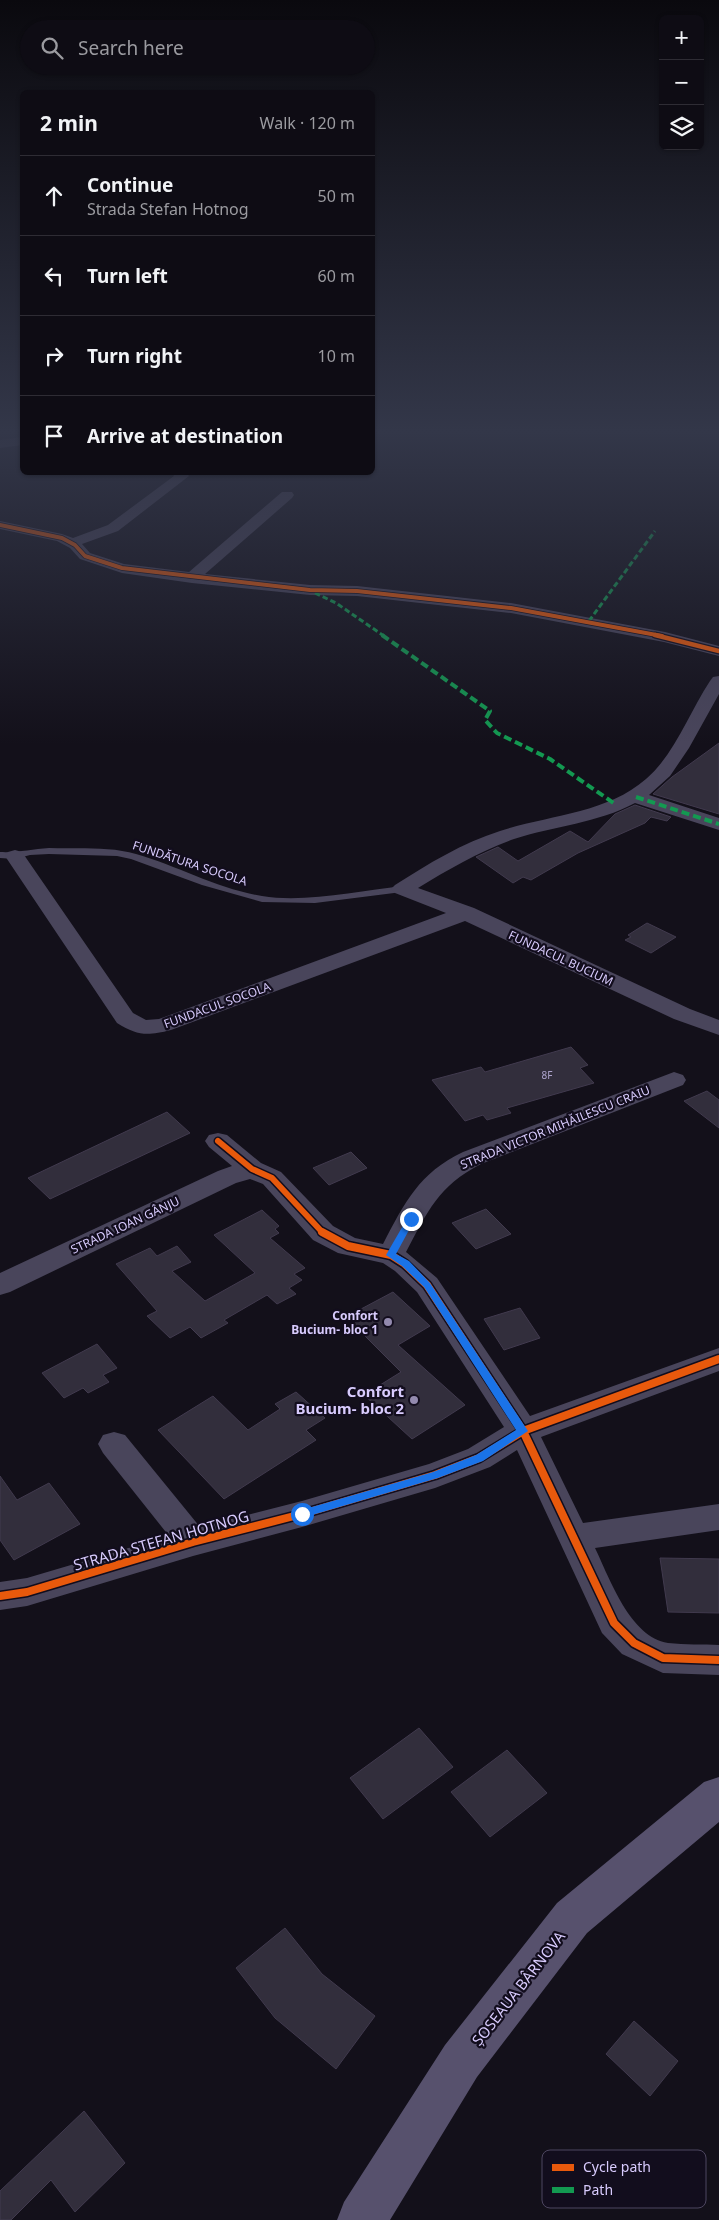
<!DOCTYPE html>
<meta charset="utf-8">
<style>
:root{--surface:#0e0c14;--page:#1c1a22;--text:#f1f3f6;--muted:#9b9ba0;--line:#2e2c34}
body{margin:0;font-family:"Noto Sans",sans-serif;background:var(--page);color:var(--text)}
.controls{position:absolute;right:15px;top:15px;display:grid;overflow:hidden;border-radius:8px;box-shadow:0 1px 4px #0004}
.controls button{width:45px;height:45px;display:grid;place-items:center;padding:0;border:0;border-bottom:1px solid var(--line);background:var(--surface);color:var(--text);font:25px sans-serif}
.stop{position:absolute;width:15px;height:15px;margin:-11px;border:4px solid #1a73e8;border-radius:50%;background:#fff}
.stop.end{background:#1a73e8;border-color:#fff;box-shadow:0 1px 5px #0008}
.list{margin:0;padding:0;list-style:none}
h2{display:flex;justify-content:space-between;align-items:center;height:65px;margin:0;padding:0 20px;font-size:21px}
h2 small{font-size:16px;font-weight:400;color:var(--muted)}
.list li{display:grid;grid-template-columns:32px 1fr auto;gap:15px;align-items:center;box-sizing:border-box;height:80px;padding:0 20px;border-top:1px solid var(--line)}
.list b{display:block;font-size:19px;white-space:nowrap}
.list p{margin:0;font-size:16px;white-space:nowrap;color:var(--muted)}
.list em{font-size:16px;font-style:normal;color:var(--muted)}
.icon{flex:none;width:28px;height:28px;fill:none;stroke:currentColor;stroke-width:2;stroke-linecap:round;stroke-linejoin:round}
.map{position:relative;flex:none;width:719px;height:2220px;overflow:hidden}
.search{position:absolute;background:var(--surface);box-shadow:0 1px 4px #0004;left:20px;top:20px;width:355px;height:55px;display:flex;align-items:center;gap:12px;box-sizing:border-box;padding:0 18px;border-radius:28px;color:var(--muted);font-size:19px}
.panel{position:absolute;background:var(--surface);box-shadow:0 1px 4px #0004;left:20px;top:90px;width:355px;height:385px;border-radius:8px}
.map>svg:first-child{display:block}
</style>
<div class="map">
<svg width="719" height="2220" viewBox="0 0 719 2220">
<rect width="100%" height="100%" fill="#13101a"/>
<g fill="#322e3c" stroke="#413a4e">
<path d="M719,743V814L653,794L672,777Z"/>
<path d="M635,805L671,817L667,821L651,817L645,823L578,853L531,880L523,877L513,883L476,857L498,847L518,861L570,831L588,842L615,814Z"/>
<path d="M647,923L676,937L651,953L625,940L631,937L628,935Z"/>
<path d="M571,1047L588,1065L580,1068L594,1083L507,1108L511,1113L487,1120L483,1115L465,1121L432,1080L481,1067L485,1072Z"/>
<path d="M707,1091L719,1100V1128L684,1101Z"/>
<path d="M167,1112L190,1133L50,1199L28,1178Z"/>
<path d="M351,1152L367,1168L329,1185L313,1168Z"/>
<path d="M486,1209L511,1234L476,1249L452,1223Z"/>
<path d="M262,1210L279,1226L275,1229L279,1233L270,1238L305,1268L294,1274L302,1280L289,1288L296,1294L277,1304L267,1295L224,1320L228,1323L201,1338L190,1327L170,1338L147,1316L157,1311L116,1264L150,1248L157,1256L177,1246L191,1262L172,1271L205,1301L255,1273L214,1235Z"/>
<path d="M393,1292L430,1326L398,1345L465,1405L412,1439L364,1395L401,1372L346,1317Z"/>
<path d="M520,1308L540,1338L504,1350L484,1319Z"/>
<path d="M97,1344L117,1368L103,1375L109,1382L88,1393L83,1388L64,1398L42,1373Z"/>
<path d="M296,1392L325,1418L306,1430L316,1440L224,1499L158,1430L213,1396L248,1430L280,1409L275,1404Z"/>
<path d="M0,1476L17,1500L49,1483L80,1524L14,1560L0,1540Z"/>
<path d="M660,1558L719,1559V1613L668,1612Z"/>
<path d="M419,1728L453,1767L383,1819L350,1778Z"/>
<path d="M507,1750L547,1793L490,1837L451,1792Z"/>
<path d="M285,1928L322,1974L375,2016L336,2069L275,2018L236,1968Z"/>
<path d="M634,2021L678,2061L650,2096L606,2054Z"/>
<path d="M84,2111L125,2163L75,2212L51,2180L11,2220H0V2191Z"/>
</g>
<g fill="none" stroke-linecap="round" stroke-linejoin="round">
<path fill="#49455b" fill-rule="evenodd" d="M49,848C77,849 109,846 136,854C178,866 218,889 262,896C304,903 360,891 402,886L407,889L402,892L315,903L262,902L202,885L131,859L117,856L49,854L30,855L15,859L0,858V852C17,853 32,849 49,848Z"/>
<g fill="#49455b" fill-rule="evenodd">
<path d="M22,437V445L0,448V440Z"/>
<path d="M172,472H186L189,476L118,531L82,544L90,553L124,564L189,572L282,492H292L294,495L292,498L205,574L310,585L357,586L511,603L665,632L719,646V656L664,642L511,613L357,596L310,595L192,583L122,573L80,559L70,548L57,541L0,529V521L62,534L73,538L108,525L174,476Z"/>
<path d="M719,676V694L689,748L670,776L649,795L719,818V830L635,803C598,823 554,826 514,839C480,851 449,869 418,888L474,908L690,1009L719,1020V1035L674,1019L465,921L171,1030C147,1036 138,1036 117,1023L5,856L8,852L15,850L22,852L133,1013L146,1020L159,1019L446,913L395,893L391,889L395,885C428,864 462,843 500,831C548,815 606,814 646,779C675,754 689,713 710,681L713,677Z"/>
<path d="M674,1072L683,1075L686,1080L683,1085L481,1164C438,1186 428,1211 406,1252L437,1278L530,1416L719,1348V1371L541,1437L583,1523L719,1504V1530L595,1548C610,1579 630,1637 668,1643C685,1645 703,1644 719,1645V1675L663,1673L622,1654L602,1633L517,1450L490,1467L435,1488L302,1527L193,1556L27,1606L0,1610V1582L27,1578L169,1536L103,1453L98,1444L103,1435L114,1432L125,1435L200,1527L302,1501L429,1464L468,1449L504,1427L417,1292L395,1271L383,1263L338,1253L313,1240L263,1184L250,1179L236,1183L10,1292L0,1295V1273L218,1171L232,1166L209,1147L205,1141L209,1135L218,1133L227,1135L261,1163L281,1172L333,1226L355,1238L383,1244C405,1202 419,1173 463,1152Z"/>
</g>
<path fill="#57516d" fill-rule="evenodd" d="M719,1777V1822L587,1933L477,2077L390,2220H337L344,2202L445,2045L557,1903L704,1782Z"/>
<g stroke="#139951" stroke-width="3" stroke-dasharray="5.5 3" stroke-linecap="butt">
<path d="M181,474L186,472"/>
<path d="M315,593L336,603L384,636"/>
<path d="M589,621L655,531"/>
</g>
<g stroke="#139951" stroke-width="4" stroke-dasharray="8 4" stroke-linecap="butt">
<path d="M382,635L490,711L485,720L497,733L550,759L615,804"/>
<path d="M636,797L719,824"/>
</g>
<defs>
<path id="cycleway-far3" d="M0,525L62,538L75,545L85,556L122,568L310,590L357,591L511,608L662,636"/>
<path id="cycleway-far2" d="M655,635L719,651"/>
<path id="cycleway-far1" d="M218,1141L252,1169L272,1178L323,1233"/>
<g id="cycleway">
<path d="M322,1232L348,1246L391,1255L405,1264L427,1285L523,1431L614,1623L634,1643L663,1658L719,1660"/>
<path d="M0,1596L27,1592L193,1542L302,1514L435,1475L479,1458L523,1431L719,1359"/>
</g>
</defs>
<use href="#cycleway-far3" stroke="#120d1d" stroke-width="5.5"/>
<use href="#cycleway-far2" stroke="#120d1d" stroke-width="7"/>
<use href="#cycleway-far1" stroke="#120d1d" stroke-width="9"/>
<use href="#cycleway" stroke="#120d1d" stroke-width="11"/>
<use href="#cycleway-far3" stroke="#e8590c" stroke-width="4"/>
<use href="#cycleway-far2" stroke="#e8590c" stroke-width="4.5"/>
<use href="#cycleway-far1" stroke="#e8590c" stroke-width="6"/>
<use href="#cycleway" stroke="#e8590c" stroke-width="8"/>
</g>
<linearGradient id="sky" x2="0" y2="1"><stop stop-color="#0a090e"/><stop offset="0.58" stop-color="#333749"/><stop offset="1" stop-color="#333749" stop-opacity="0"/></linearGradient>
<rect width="719" height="744" fill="url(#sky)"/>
<path fill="#1a73e8" d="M411,1216L415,1219L396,1254L409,1261L430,1283L528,1431L483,1461L438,1478L302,1518L298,1517V1511L433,1472L476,1455L516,1430L424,1287L402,1266L386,1255L408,1217Z"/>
<g fill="#938aae" stroke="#120d1d" stroke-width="2">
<circle cx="388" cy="1322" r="5"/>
<circle cx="414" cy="1400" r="5"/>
</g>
<g text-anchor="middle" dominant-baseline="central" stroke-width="4.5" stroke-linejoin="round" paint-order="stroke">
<g font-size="10" fill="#aea4cd">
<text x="547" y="1075">8F</text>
</g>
<g font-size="12" fill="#d8cbfd" stroke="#120d1d">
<text transform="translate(190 863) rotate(18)">FUNDĂTURA SOCOLA</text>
<text transform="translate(561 958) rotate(25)">FUNDACUL BUCIUM</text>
<text transform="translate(217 1005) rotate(-20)">FUNDACUL SOCOLA</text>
<text transform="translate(555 1127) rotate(-22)">STRADA VICTOR MIHĂILESCU CRAIU</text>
<text transform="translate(125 1225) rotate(-25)">STRADA IOAN GÂNJU</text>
</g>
<g font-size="12" font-weight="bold" fill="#d8cbfd" stroke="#120d1d" text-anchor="end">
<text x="378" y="1315">Confort<tspan x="378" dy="14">Bucium- bloc 1</tspan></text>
</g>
<g font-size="15" font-weight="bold" fill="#d8cbfd" stroke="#120d1d" text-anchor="end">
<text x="404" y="1391">Confort<tspan x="404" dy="17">Bucium- bloc 2</tspan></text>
</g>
<g font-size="15" fill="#d8cbfd" stroke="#120d1d">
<text transform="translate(161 1540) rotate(-16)">STRADA STEFAN HOTNOG</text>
<text transform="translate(518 1988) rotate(-52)">ȘOSEAUA BÂRNOVA</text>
</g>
</g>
<rect x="542" y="2150" width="164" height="58" rx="8" fill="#120d1d" stroke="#4d4660" stroke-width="1"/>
<rect x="552" y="2164" width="22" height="7" fill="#e8590c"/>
<rect x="552" y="2187" width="22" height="6" fill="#139951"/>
<g font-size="14" fill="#d8cbfd">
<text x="583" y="2172">Cycle path</text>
<text x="583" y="2195">Path</text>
</g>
</svg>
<div class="controls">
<button>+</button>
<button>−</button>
<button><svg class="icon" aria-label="layers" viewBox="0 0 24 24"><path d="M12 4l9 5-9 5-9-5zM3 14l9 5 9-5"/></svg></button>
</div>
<div class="stop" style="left:302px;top:1514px"></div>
<div class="stop end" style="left:411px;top:1219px"></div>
<div class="search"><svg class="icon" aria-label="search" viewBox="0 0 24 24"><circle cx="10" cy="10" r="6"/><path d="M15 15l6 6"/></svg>Search here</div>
<section class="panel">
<h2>2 min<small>Walk · 120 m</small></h2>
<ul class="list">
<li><svg class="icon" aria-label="ahead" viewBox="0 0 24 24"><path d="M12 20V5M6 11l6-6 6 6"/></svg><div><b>Continue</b><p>Strada Stefan Hotnog</p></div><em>50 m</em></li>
<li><svg class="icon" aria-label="left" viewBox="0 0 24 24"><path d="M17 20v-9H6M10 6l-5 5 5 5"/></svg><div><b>Turn left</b></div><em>60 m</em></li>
<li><svg class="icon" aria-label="right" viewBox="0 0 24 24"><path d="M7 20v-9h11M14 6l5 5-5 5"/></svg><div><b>Turn right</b></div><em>10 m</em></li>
<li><svg class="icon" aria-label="arrive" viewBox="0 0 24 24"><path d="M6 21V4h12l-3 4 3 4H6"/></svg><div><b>Arrive at destination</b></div></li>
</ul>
</section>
</div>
